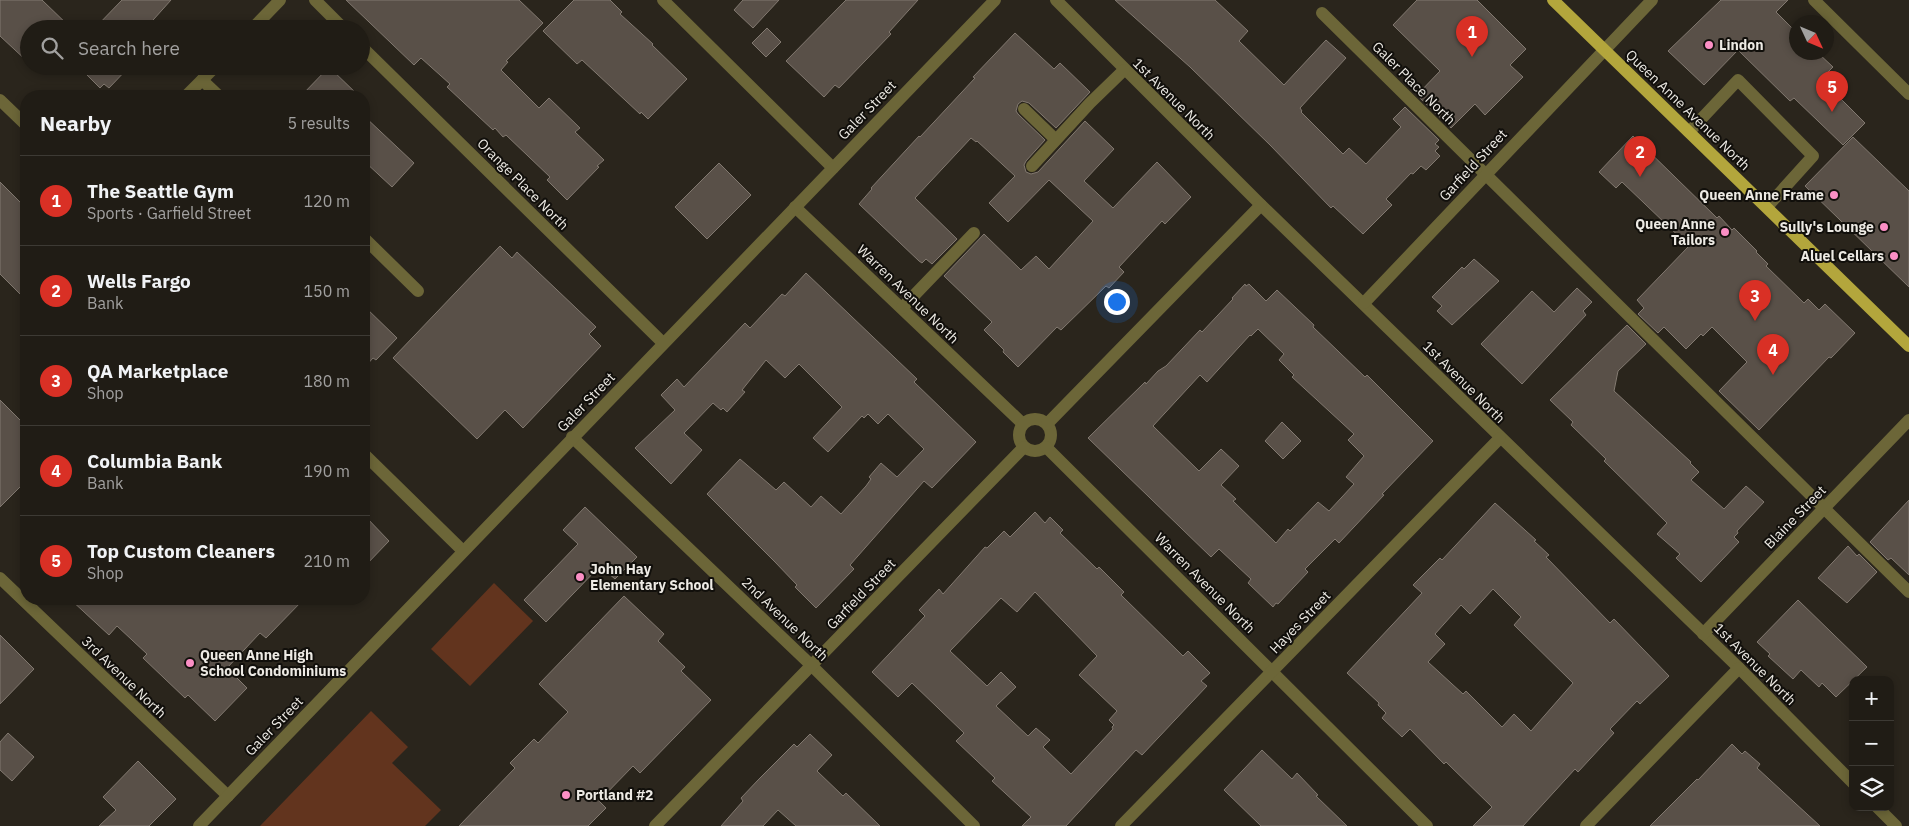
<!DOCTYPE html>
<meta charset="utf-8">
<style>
:root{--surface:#201c15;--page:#28251e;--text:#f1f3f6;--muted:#a2a1a0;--line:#3d3a34;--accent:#d93025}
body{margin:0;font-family:"IBM Plex Sans",sans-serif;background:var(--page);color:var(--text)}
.controls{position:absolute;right:15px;bottom:15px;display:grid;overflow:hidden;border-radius:10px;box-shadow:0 2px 8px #0003}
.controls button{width:45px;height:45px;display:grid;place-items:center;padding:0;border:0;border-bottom:1px solid var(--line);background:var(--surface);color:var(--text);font:25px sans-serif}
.compass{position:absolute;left:1789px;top:15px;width:45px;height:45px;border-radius:50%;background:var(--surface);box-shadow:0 2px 8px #0003;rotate:134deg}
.you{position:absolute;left:1116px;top:301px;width:18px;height:18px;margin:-12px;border:4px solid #fff;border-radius:50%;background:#1a73e8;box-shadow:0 0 0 8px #1a73e833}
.badge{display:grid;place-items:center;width:32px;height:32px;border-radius:50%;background:var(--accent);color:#fff;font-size:16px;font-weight:700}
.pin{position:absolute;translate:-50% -41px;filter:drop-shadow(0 1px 2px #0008)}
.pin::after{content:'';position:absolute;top:26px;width:18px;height:15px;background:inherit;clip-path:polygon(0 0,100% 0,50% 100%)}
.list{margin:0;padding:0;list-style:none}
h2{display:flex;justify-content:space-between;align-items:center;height:65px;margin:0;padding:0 20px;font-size:21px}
h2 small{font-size:16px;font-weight:400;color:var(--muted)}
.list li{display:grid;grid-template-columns:32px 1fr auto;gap:15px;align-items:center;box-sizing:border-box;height:90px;padding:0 20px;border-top:1px solid var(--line)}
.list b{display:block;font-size:19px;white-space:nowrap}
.list p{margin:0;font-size:16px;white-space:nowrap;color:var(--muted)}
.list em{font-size:16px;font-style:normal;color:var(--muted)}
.icon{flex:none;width:28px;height:28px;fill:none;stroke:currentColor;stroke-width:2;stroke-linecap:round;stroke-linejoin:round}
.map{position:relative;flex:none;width:1909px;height:826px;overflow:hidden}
.search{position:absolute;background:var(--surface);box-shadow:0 2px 8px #0003;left:20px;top:20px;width:350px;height:55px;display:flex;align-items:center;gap:12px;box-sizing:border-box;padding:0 18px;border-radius:28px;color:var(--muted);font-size:19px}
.panel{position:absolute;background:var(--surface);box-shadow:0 2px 8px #0003;left:20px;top:90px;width:350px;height:515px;border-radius:20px}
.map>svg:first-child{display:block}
</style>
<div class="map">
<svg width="1909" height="826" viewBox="0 0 1909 826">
<rect width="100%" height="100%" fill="#2a251c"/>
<g fill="#62341e">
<path d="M494,583L533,621L470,686L431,649Z"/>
<path d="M371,711L408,747L392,763L441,810L425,826H260Z"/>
</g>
<g fill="#595048" stroke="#827970" fill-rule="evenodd">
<path d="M0,0H42L72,29H29V63L0,36Z"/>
<path d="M122,0H171L145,29H94Z"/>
<path d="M346,0H519L543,23L506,61L508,62L501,70L539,108L549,98L580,128L575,132L604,160L597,166L599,167L567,200L547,180L550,177L506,135L503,137L495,128L493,130L447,87L450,84L421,58L414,65Z"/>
<path d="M574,0H610L622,12L620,14L653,44L652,45L687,79L648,119L641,112L640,114L582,60L577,64L543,31Z"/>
<path d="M743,0H779L753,28L734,10Z"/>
<path d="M846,0H918L889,32L891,34L839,88L835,85L824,97L786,61Z"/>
<path d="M1115,0H1215L1248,31L1239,41L1284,85L1326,40L1346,58L1300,108L1302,111L1301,112L1343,154L1349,148L1366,164L1401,127L1393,119L1405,107L1439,140L1435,144L1439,147L1435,151L1440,156L1426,170L1421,166L1413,174L1411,173L1386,199L1392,205L1363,234L1333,206L1331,208L1270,145L1190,67Z"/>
<path d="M1417,0H1477L1526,49L1510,65L1523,77L1485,115L1475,104L1451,128L1417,95L1440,71L1393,25Z"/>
<path d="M1721,0H1788L1776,12L1796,32V52H1817L1833,67L1821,79L1865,123L1843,145L1794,98L1790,101L1738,50L1704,85L1668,51Z"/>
<path d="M767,28L781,42L766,57L752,43Z"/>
<path d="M1015,33L1054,69L1060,63L1090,92L1056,128L1029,103L1022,101L1018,104L1016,111L1018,114L1045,140L1026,161L1024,165L1026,172L1031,174L1038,172L1085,121L1114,149L1084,181L1113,208L1157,162L1191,197L1165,224L1162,221L1119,267L1124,272L1109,288L1106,286L1061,330L1057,327L1018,367L1003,352L1004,350L984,330L992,322L944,276L984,234L1021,270L1036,256L1049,269L1093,221L1049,180L1008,222L989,203L1015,176L977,141L976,142L971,138L915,198L957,239L932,264L926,259L922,263L919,261L859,204L872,189L871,188L919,136L920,137L934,122L975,78L973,77Z"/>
<path d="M78,66H130L109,88L104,84L100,88Z"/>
<path d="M329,67L359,96H301Z"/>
<path d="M364,116L414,163L392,187L364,161Z"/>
<path d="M1633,136L1717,218L1719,216L1732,230L1734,228L1757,251L1756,252L1768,264L1766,266L1804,303L1808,299L1819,310L1825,304L1855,333L1831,358L1829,357L1759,430L1719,391L1747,362L1712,327L1703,336L1701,334L1686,349L1664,327L1658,333L1638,314L1644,308L1637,300L1689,246L1622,182L1616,188L1599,172Z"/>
<path d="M1853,137L1909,191V287L1805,186Z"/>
<path d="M719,163L751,195L707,239L675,207Z"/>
<path d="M0,182L26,208V300L0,274Z"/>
<path d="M500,246L512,258L517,252L596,327L589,334L601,346L523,428L505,410L477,439L393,358Z"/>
<path d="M1474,259L1499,281L1452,325L1437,311L1442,306L1432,297L1462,267L1464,269Z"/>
<path d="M806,273L917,379L914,382L976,442L932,488L924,481L850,565L854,569L816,608L795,587L797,585L775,562L707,494L740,459L776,490L784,482L811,507L821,496L841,514L866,486L871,479L869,477L881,463L897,477L924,449L888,414L878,424L868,414L864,418L862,416L828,452L813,438L842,407L799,364L785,378L766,360L742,390L745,392L727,412L723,408L721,410L713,403L684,433L702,450L671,484L635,448L675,410L661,395L677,379L684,387L745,323L750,328L782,294L785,296Z"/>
<path d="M1245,284L1246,286L1249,284L1266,301L1277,290L1314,325L1313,327L1365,377L1367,375L1433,441L1382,494L1384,495L1339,543L1335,539L1305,569L1308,572L1278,604L1276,603L1273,607L1248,583L1251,579L1219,549L1211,557L1088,438L1145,382L1146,384L1158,371L1166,366L1200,330L1202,332L1233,299L1232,298ZM1258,329L1284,354L1279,360L1294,375L1292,377L1354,434L1348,440L1364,456L1346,477L1354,484L1329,511L1318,502L1290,531L1288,529L1276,543L1233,501L1236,499L1221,485L1239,466L1221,449L1199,471L1153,426L1200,375L1207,382L1250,335L1251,336Z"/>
<path d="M1577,288L1592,302L1583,311L1586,315L1522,384L1481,344L1532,291L1554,312Z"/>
<path d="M364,306L397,338L376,360L373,358L364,368Z"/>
<path d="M1627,325L1646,344L1618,371L1614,391L1691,462L1690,463L1699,472L1691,480L1724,509L1746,486L1764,502L1737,531L1738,533L1734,537L1739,542L1701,582L1676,558L1680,554L1657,534L1667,523L1604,461L1606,459L1571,425L1573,422L1550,400Z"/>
<path d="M0,400L26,426V481L0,507Z"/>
<path d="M1282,422L1301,441L1283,459L1265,441Z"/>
<path d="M1909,500V575L1891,558L1888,560L1870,542Z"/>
<path d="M1495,503L1536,540L1534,541L1549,555L1546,557L1610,623L1614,619L1669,676L1640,704L1637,701L1610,729L1614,733L1578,772L1575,769L1523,826H1473L1492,807L1446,762L1444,764L1410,729L1402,737L1382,718L1386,713L1378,705L1379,703L1347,673L1422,593L1413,585L1440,558L1442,560ZM1493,589L1521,617L1514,625L1573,683L1531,731L1514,714L1502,727L1466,691L1463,694L1428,662L1445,644L1435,634L1461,605L1470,614Z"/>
<path d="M585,507L637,557L615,579L600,566L546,622L524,600L578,544L563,530Z"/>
<path d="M1035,512L1045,523L1050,517L1063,530L1060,533L1097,569L1099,567L1124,592L1121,595L1183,656L1188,651L1210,673L1201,681L1207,686L1142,755L1136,750L1066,826H1022L1031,817L992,781L995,778L956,741L964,733L912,683L898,697L872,672L925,616L919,610L939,589L943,594L985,547L987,548L1004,531L1010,537ZM1035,592L1097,656L1079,675L1117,711L1109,720L1114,725L1112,727L1113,729L1071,774L1043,747L1050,740L1036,728L1028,736L996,706L1016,687L1001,672L987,686L950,651L1001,598L1017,612Z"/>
<path d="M364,515L389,541L364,567Z"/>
<path d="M1848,546L1857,556L1859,554L1877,572L1847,603L1818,578Z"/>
<path d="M624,596L664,634L658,641L685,667L681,671L711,700L640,773L633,766L599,801L606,808L588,826H459L515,768L510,763L534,739L538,743L568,712L539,684Z"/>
<path d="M70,599H304L266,638L260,633L227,668L247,688L215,721L188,695L185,698L143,658L147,654L117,626L109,635Z"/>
<path d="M1798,600L1867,667L1836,697L1822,683L1819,687L1801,670L1793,679L1768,656L1770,654L1757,642Z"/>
<path d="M0,635L34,669L0,704Z"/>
<path d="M8,733L34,757L12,781L0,770V742Z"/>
<path d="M810,734L832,755L817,771L843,796L846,793L880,826H796L778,810L763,826H721L743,801L741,798L759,779L794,744L797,747Z"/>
<path d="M1732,744L1742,754L1745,751L1760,764L1757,768L1820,826H1650L1697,779L1698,780Z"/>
<path d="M1262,750L1292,779L1297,773L1318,795L1316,796L1347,826H1261L1224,790Z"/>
<path d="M138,761L176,799L149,826H99L116,810L103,797Z"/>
</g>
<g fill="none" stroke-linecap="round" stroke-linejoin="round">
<g stroke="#6c6638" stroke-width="12">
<path d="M315,0L344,29"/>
<path d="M663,0L833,168"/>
<path d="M1056,0L1261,205L1739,668L1853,783"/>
<path d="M1814,0L1909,94"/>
<path d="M1322,13L1909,592"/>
<path d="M252,29L280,0"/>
<path d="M361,46L663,343"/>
<path d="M202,80L219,96"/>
<path d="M186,96L216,66"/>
<path d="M0,100L26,125"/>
<path d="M1024,109L1055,139"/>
<path d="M1689,132L1738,80L1813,156L1767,207"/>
<path d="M1032,166L1090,103L1124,70"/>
<path d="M795,207L1023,424"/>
<path d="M364,238L418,291"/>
<path d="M1364,303L1652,0"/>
<path d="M902,308L974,233"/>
<circle cx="1035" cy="435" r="16"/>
<path d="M1047,424L1261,205"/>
<path d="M572,437L812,666L974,826"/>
<path d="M1046,447L1427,826"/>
<path d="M364,454L463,551"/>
<path d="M0,578L228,796"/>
<path d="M1703,634L1909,420"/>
<path d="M1877,807L1896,826"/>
<path d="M199,826L995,0"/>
<path d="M655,826L1024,447"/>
<path d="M1121,826L1500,438"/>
<path d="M1586,826L1739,668"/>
</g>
<path stroke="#b3a63c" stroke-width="12" d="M1553,0L1909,346"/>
</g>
<g fill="#fb8fc5" stroke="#110f0b" stroke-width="2">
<circle cx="1709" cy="45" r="5"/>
<circle cx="1834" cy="195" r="5"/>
<circle cx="1884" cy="227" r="5"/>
<circle cx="1725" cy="232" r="5"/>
<circle cx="1894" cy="256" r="5"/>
<circle cx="580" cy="577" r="5"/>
<circle cx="190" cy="663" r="5"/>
<circle cx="566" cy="795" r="5"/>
</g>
<g text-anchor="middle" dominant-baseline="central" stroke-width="4" stroke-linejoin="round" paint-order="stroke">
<g font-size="14" font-weight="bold" fill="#edeae4" stroke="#110f0b" text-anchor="start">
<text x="1719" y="45">Lindon</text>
<text x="1824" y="195" text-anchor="end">Queen Anne Frame</text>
<text x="1715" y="224" text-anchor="end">Queen Anne<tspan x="1715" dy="16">Tailors</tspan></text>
<text x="1874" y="227" text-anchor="end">Sully's Lounge</text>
<text x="1884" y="256" text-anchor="end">Aluel Cellars</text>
<text x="590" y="569">John Hay<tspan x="590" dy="16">Elementary School</tspan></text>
<text x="200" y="655">Queen Anne High<tspan x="200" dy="16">School Condominiums</tspan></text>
<text x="576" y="795">Portland #2</text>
</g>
<g font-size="14" fill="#edeae4" stroke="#110f0b">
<text transform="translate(1414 83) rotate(45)">Galer Place North</text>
<text transform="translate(1174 99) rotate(45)">1st Avenue North</text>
<text transform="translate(867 110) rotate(-46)">Galer Street</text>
<text transform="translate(1688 110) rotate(44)">Queen Anne Avenue North</text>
<text transform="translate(1473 165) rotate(-47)">Garfield Street</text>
<text transform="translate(523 184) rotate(45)">Orange Place North</text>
<text transform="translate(908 294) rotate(44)">Warren Avenue North</text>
<text transform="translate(1464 382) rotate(45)">1st Avenue North</text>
<text transform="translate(586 402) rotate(-46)">Galer Street</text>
<text transform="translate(1795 517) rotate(-46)">Blaine Street</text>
<text transform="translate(1205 583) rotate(45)">Warren Avenue North</text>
<text transform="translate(861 594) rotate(-46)">Garfield Street</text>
<text transform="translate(785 619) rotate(44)">2nd Avenue North</text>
<text transform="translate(1300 622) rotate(-46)">Hayes Street</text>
<text transform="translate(1755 664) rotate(45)">1st Avenue North</text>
<text transform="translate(124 677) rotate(44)">3rd Avenue North</text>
<text transform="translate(274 726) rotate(-46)">Galer Street</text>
</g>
</g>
</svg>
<div class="controls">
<button>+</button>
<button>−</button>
<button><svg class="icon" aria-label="layers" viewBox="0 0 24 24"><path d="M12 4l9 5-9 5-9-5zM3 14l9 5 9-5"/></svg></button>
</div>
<svg class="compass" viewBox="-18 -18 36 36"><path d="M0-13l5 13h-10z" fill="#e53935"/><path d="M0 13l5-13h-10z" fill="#a2a1a0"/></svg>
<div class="you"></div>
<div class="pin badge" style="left:1472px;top:57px">1</div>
<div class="pin badge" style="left:1640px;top:177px">2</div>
<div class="pin badge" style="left:1755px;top:321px">3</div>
<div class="pin badge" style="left:1773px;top:375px">4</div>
<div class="pin badge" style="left:1832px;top:112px">5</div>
<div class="search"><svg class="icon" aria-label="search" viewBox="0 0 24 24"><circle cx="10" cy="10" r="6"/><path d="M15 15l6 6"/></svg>Search here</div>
<section class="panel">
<h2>Nearby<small>5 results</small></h2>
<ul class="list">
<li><span class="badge">1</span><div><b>The Seattle Gym</b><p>Sports · Garfield Street</p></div><em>120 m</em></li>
<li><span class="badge">2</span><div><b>Wells Fargo</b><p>Bank</p></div><em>150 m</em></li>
<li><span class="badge">3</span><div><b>QA Marketplace</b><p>Shop</p></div><em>180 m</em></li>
<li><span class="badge">4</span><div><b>Columbia Bank</b><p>Bank</p></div><em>190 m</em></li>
<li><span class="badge">5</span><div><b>Top Custom Cleaners</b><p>Shop</p></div><em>210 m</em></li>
</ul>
</section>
</div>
